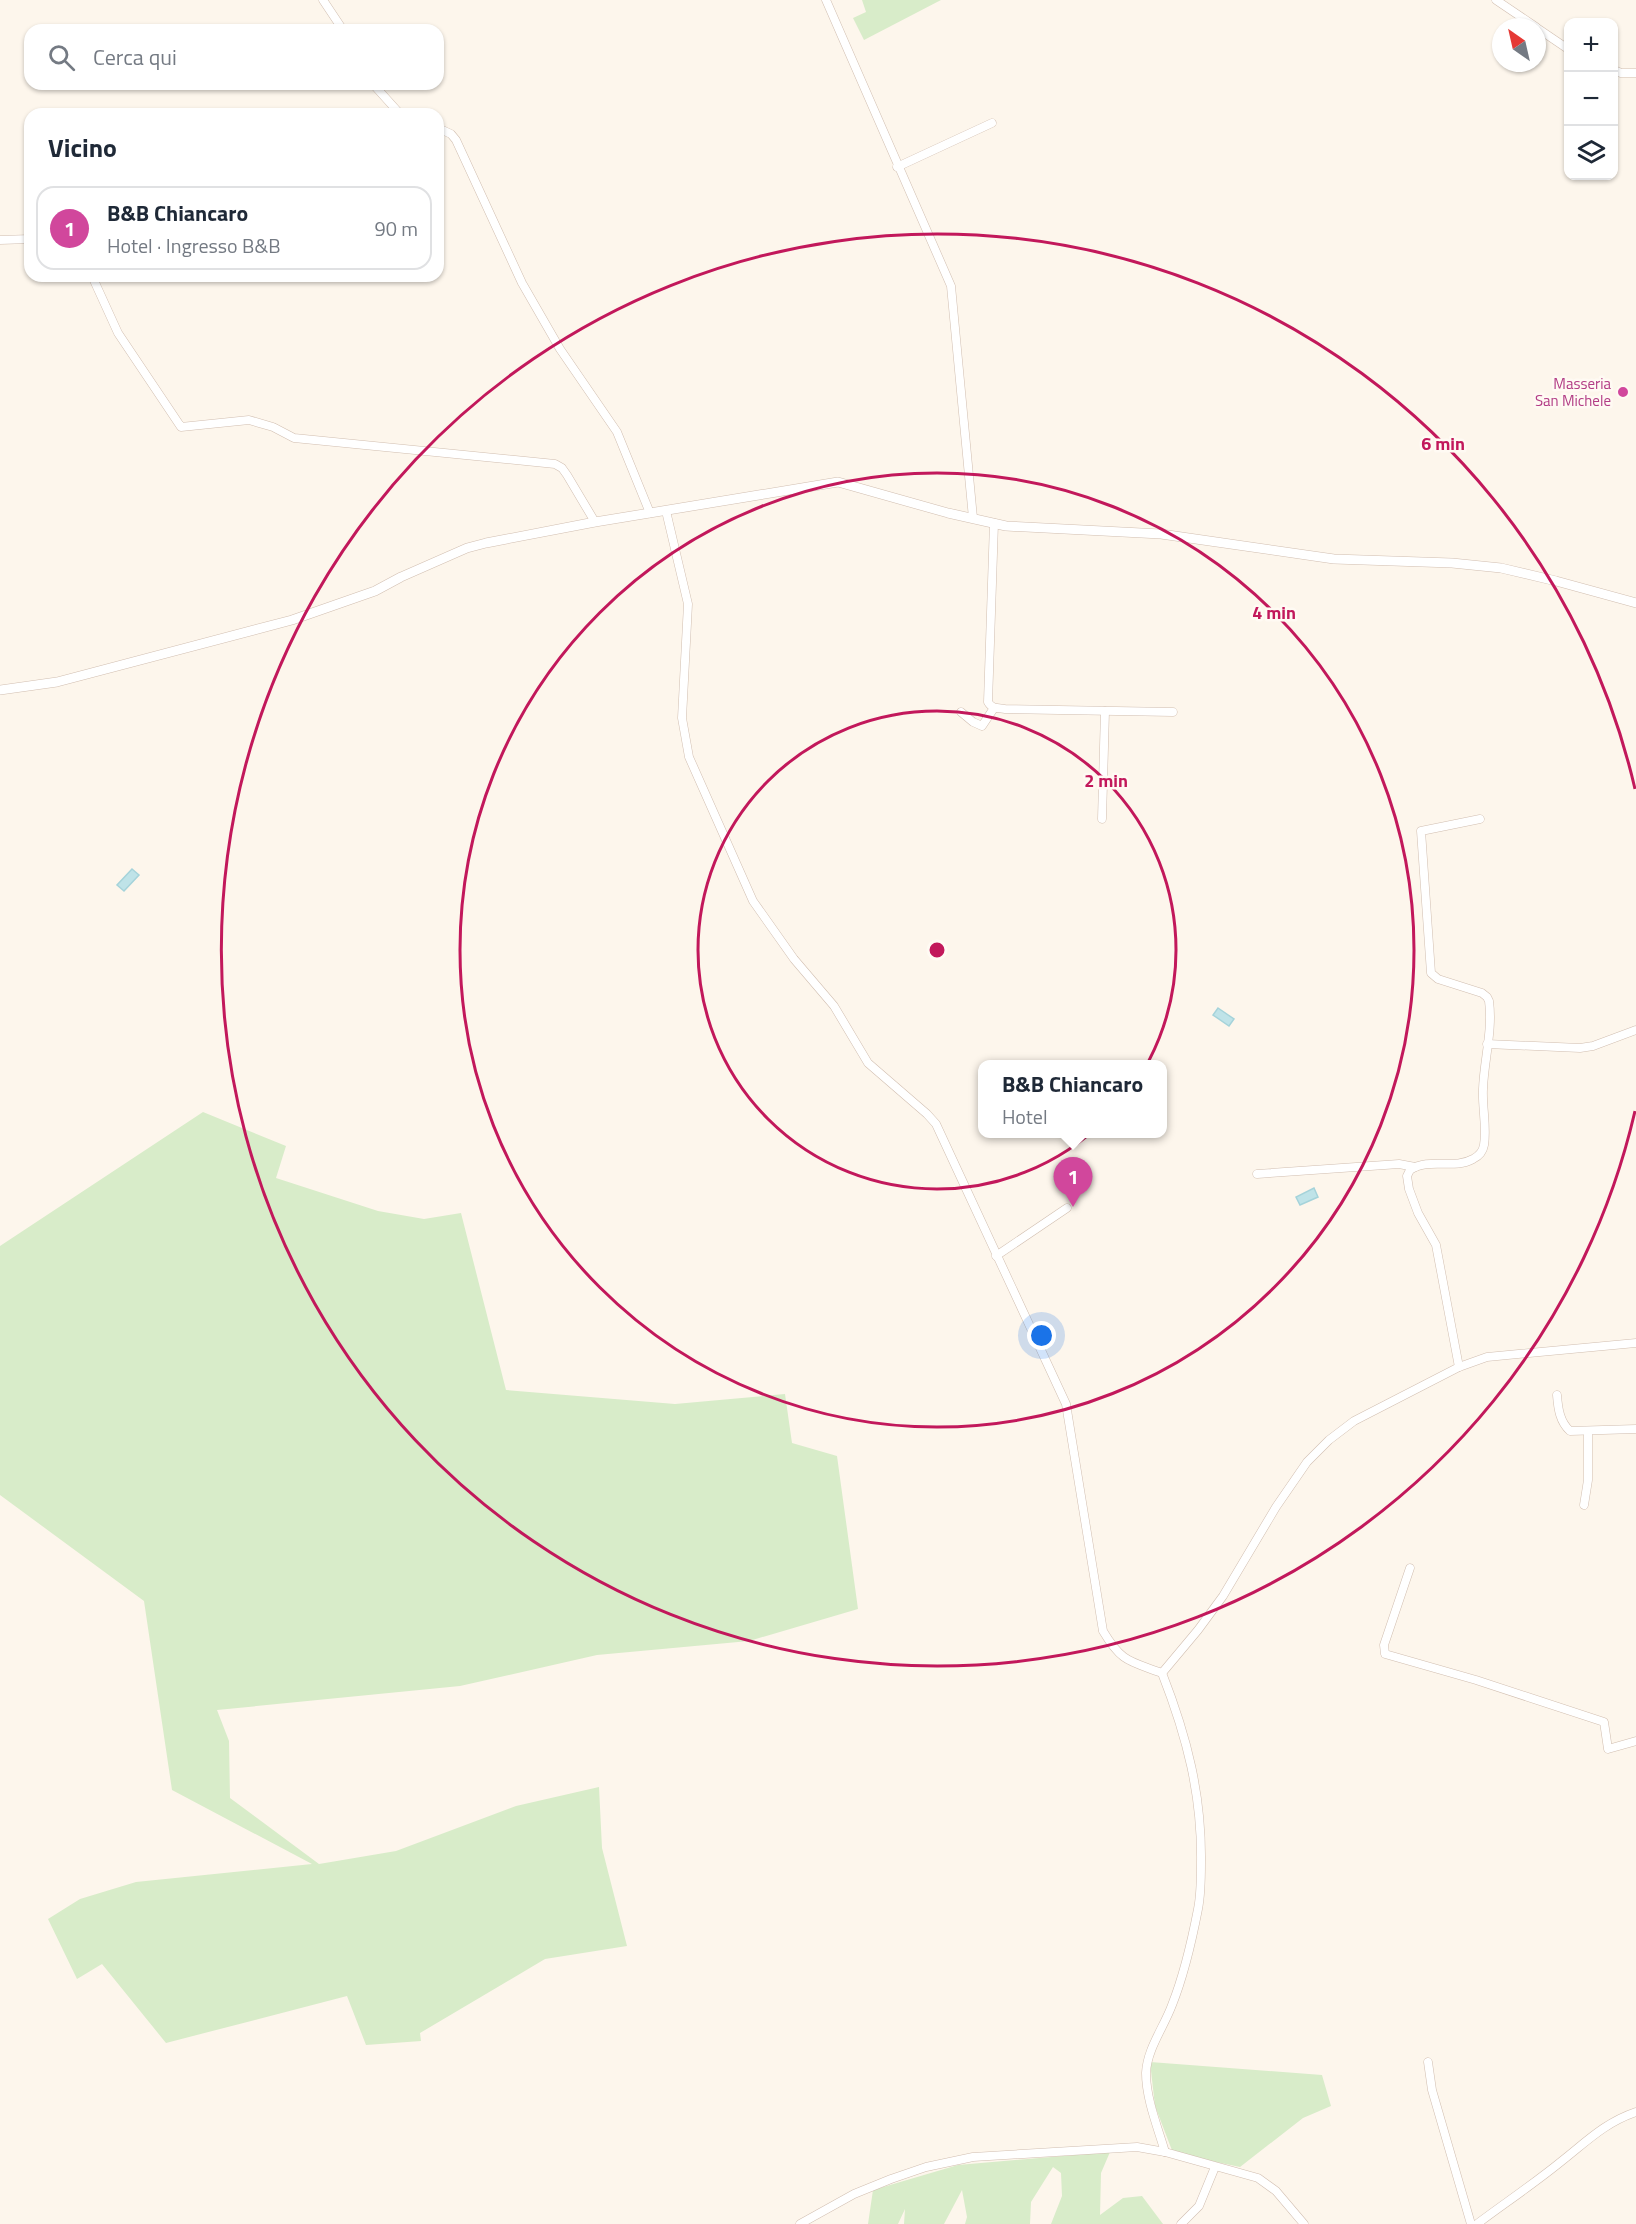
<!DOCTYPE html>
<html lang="it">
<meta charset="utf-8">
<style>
:root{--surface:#fff;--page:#f2f2f3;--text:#1f2937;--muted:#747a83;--line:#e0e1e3;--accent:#111827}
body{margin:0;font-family:"Titillium Web",sans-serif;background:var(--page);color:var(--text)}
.controls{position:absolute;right:18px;top:18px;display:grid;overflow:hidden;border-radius:12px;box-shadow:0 2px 4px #0004}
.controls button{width:54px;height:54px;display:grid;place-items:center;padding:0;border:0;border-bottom:2px solid var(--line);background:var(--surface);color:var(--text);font:30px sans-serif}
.compass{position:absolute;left:1492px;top:18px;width:54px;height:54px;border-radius:50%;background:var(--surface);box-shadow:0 2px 4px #0004;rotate:326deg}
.you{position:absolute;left:1042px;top:1336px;width:21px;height:21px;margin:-15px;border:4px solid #fff;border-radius:50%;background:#1a73e8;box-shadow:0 0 0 9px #1a73e833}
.badge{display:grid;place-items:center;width:39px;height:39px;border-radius:50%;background:var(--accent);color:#fff;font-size:20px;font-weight:700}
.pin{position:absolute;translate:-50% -50px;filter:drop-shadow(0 2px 3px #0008)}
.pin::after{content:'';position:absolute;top:32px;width:21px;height:18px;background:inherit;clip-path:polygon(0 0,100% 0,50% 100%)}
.popup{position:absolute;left:978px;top:1060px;width:189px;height:78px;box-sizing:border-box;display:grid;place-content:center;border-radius:12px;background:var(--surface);filter:drop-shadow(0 2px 4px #0005);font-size:20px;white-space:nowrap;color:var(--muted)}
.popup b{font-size:22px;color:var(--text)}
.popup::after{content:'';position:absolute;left:50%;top:100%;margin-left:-12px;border:12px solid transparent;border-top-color:var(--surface)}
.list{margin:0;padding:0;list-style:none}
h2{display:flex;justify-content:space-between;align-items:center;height:78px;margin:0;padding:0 24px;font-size:26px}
h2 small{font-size:20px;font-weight:400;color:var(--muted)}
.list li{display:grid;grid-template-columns:39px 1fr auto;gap:18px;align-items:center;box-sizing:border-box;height:84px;margin:0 12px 12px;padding:0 12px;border:2px solid var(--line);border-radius:18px}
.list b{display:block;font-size:22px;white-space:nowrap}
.list p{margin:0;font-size:20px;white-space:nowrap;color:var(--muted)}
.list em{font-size:20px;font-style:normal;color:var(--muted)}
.icon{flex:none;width:33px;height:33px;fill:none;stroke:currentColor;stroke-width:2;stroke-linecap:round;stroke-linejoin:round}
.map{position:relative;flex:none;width:1636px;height:2224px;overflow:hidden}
.search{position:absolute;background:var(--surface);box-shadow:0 2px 4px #0004;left:24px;top:24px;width:420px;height:66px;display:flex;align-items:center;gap:15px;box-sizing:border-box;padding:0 21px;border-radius:18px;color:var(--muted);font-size:22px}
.panel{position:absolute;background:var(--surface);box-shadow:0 2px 4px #0004;left:24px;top:108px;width:420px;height:174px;border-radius:18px}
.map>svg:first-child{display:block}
</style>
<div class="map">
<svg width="1636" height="2224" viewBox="0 0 1636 2224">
<rect width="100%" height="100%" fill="#fdf6ec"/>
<g fill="#d8ecc9">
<path d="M862,0H941L864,40L853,18L866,12Z"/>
<path d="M203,1112L286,1146L276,1178L378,1211L424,1219L461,1213L506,1390L675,1404L785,1394L792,1443L837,1456L858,1609L749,1641L597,1655L460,1686L217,1710L229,1741L230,1798L319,1864L396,1851L516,1806L599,1787L602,1848L627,1946L545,1959L420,2033L421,2041L366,2045L347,1996L166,2043L102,1964L77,1979L48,1919L80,1899L136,1882L312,1864L172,1790L144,1601L0,1495V1246Z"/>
<path d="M1150,2062L1322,2075L1331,2106L1303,2118L1240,2167L1173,2153L1155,2106Z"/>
<path d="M1110,2152L1101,2173L1100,2215L1123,2198L1142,2196L1163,2224H1051L1062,2196L1061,2173L1053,2167L1031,2202L1030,2224H965L967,2217L962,2190L944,2224H904L905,2209L898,2224H868L873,2190L958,2165Z"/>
</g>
<g fill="#bfe3e8" stroke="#a5d3da" stroke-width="1.5">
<path d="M132,869L139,875L124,891L117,885Z"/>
<path d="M1218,1008L1234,1019L1229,1026L1213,1015Z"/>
<path d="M1314,1188L1318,1197L1300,1205L1296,1197Z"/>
</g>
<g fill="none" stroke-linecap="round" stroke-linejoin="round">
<defs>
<g id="minor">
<path d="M323,0L343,30"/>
<path d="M826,0L951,286L973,518"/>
<path d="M1496,0L1536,27"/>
<path d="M1537,28L1568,49"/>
<path d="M1614,70L1621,73H1636"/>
<path d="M373,84L400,114"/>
<path d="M438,128L451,134L456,140L522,283L560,349L617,432L650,513"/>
<path d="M897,167L992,123"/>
<path d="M0,240L30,239"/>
<path d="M92,276L118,333L181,427L249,420L273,427L294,438L555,464L562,468L567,475L595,522"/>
<path d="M666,511L688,604L682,718L689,757L753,901L794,959L834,1006L868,1063L927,1114L936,1124L1066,1404L1103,1631C1122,1663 1130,1661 1162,1673C1187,1737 1202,1795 1201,1863C1201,1878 1201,1894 1198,1909C1192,1940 1184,1975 1172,2005C1164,2027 1147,2049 1146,2073C1146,2099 1158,2128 1165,2152"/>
<path d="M994,523L988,702C992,709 997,708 1005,709L1173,712"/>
<path d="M961,712L973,722L982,726L994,708"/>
<path d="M1102,819L1105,711"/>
<path d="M1487,1044L1580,1048L1593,1046L1636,1030"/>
<path d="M1257,1174L1399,1164L1415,1167"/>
<path d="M996,1256L1067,1208"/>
<path d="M1459,1367L1436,1245L1418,1213L1409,1189L1407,1176L1410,1170C1429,1157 1454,1170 1473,1159C1479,1156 1483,1151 1484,1145C1487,1127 1482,1107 1483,1089C1484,1060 1493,1030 1489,1001L1487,997L1482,993L1438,979L1431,973L1421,831L1480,819"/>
<path d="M1557,1395C1558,1409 1560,1422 1570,1431L1636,1429"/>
<path d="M1584,1505L1588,1480V1432"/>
<path d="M1410,1568L1384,1645L1385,1654L1476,1680L1604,1722L1608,1749L1636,1741"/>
<path d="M1162,1673L1198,1630L1223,1596L1276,1507L1307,1462L1329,1440L1354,1421L1459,1367L1487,1357L1636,1343"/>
<path d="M1428,2062L1432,2090L1471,2224"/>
<path d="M800,2224L854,2194L891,2179L926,2167L973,2157L1137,2147L1165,2152L1258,2178L1276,2191L1304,2224"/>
<path d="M1181,2224L1199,2206L1215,2167"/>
<path d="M1477,2224C1505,2203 1535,2183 1563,2160C1587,2141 1606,2122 1636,2112"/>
</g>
<path id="tertiary" d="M0,690L57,682L292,620L375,591L401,577L467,548L486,543L595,522L838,482L948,513L1006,526L1161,534L1334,559L1452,563L1501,568L1556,581L1636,603"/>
</defs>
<use href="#minor" stroke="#d1beb0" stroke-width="9"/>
<use href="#tertiary" stroke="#d1beb0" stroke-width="10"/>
<use href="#minor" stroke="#fff" stroke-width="8"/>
<use href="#tertiary" stroke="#fff" stroke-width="9"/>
</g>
<g fill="none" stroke="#c2185b" stroke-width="3">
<circle cx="937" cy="950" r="239"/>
<circle cx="937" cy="950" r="477"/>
<path d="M1635 1111A716 716 0 1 1 1635 789"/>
</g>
<circle fill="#d1479c" stroke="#fffaf3" stroke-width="2" cx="1623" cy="392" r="6"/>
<g text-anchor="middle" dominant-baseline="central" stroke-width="5" stroke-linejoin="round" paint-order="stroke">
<g font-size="15" fill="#b23c85" stroke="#fffaf3" text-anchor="end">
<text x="1611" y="383">Masseria<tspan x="1611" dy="17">San Michele</tspan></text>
</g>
</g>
<circle cx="937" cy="950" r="9" fill="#c2185b" stroke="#fffaf3" stroke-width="3"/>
<g font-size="18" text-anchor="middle" font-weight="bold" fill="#c2185b" stroke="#fffaf3" stroke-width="5" stroke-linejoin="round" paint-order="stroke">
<text x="1443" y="450">6 min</text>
<text x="1274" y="619">4 min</text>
<text x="1106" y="787">2 min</text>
</g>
</svg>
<div class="controls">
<button>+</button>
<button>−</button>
<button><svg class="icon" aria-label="layers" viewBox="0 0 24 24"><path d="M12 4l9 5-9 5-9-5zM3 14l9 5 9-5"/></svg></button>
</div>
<svg class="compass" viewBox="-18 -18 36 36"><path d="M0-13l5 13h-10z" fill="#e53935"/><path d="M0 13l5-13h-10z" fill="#747a83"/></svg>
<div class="you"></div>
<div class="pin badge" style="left:1073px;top:1207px;background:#d1479c">1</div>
<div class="popup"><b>B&amp;B Chiancaro</b>Hotel</div>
<div class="search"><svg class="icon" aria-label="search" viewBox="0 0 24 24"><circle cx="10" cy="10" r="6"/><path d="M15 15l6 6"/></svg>Cerca qui</div>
<section class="panel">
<h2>Vicino<small></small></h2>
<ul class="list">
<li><span class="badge" style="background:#d1479c">1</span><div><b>B&amp;B Chiancaro</b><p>Hotel · Ingresso B&amp;B</p></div><em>90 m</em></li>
</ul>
</section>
</div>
